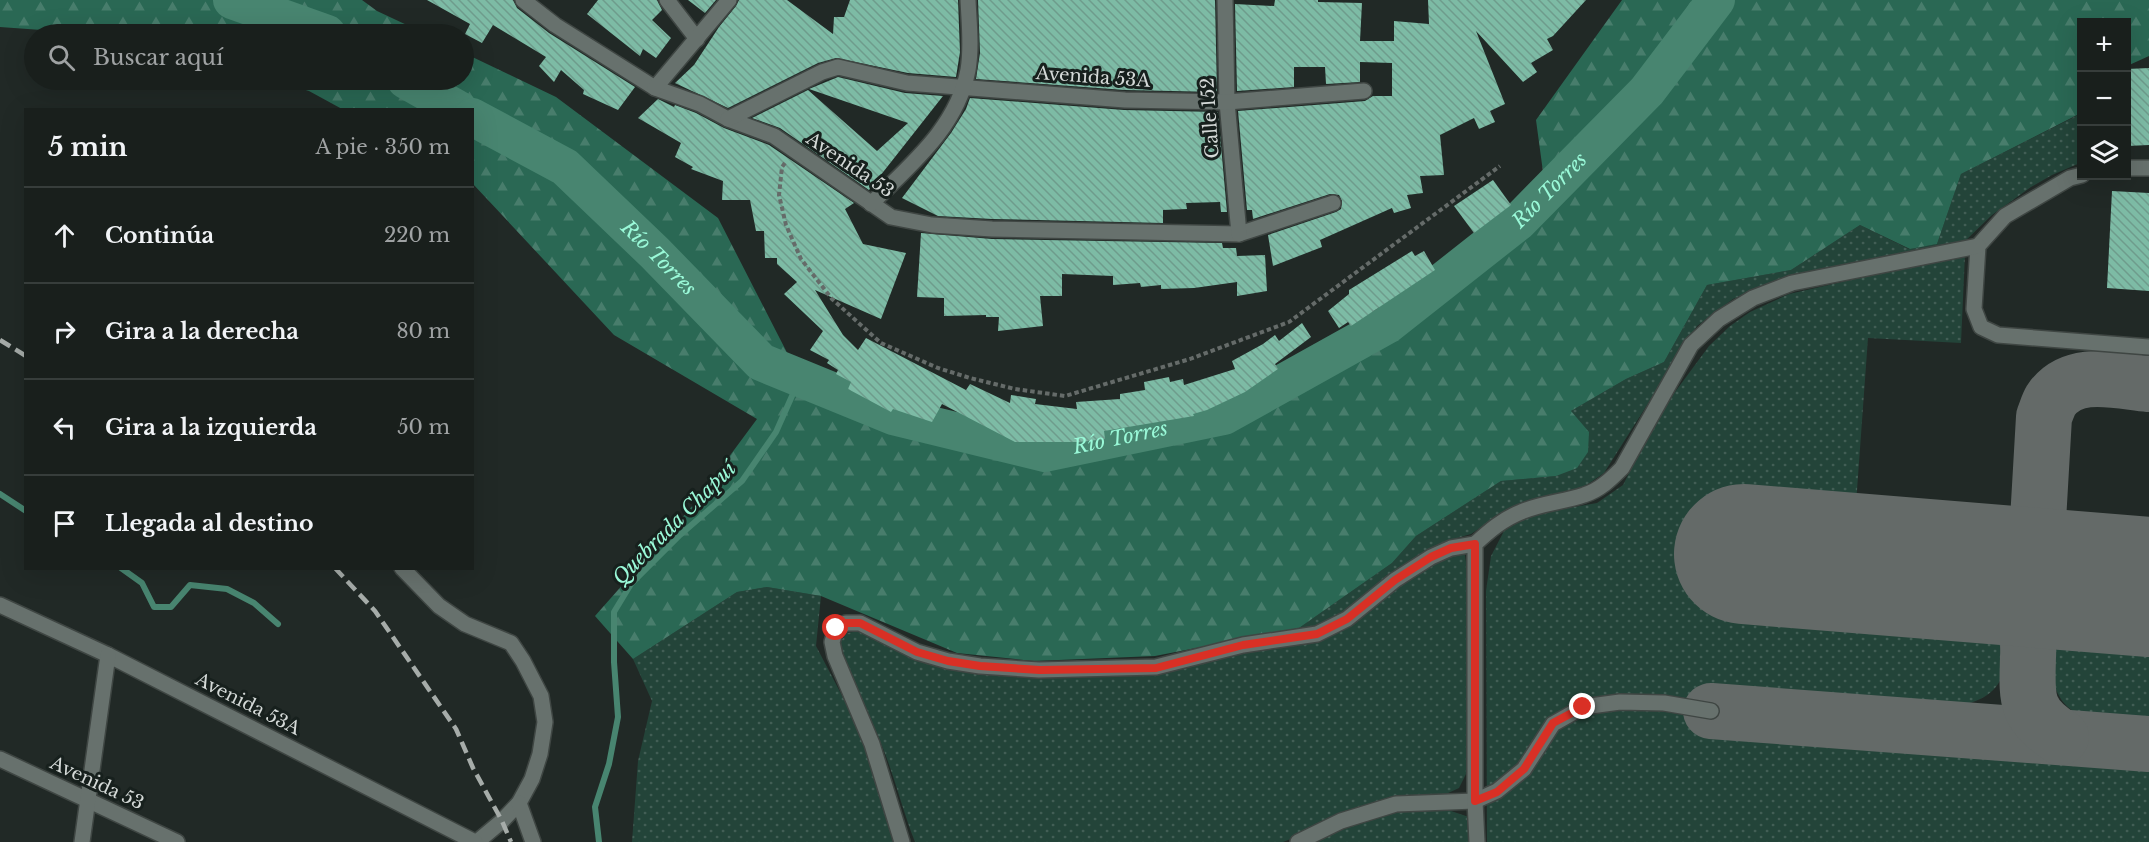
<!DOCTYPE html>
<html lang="es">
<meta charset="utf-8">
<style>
:root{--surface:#191f1c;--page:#222725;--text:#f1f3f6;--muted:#9fa2a3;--line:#373d3b}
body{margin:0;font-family:"Libre Baskerville",serif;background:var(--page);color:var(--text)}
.controls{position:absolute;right:18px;top:18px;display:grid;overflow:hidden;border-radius:0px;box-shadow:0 6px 24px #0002}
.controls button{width:54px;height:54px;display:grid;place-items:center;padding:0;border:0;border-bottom:2px solid var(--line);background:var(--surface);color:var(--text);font:30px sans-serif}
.stop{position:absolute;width:18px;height:18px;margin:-14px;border:4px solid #d93025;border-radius:50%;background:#fff}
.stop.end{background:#d93025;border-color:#fff;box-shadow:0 2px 6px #0008}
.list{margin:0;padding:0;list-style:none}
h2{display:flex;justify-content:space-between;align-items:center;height:78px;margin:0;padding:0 24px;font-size:26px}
h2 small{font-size:20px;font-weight:400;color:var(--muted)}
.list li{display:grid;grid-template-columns:39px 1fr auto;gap:18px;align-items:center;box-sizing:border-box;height:96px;padding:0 24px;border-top:2px solid var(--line)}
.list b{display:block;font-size:22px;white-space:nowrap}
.list em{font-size:20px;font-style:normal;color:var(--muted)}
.icon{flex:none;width:33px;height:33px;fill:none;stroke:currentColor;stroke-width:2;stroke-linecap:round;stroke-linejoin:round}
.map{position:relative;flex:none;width:2149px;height:842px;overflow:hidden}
.search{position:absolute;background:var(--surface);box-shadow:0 6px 24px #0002;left:24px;top:24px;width:450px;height:66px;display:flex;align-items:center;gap:15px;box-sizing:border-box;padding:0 21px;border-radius:33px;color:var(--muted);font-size:22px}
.panel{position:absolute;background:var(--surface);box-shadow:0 6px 24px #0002;left:24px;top:108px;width:450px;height:462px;border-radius:0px}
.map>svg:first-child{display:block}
</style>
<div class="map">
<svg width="2149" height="842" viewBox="0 0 2149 842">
<defs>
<pattern id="grass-dots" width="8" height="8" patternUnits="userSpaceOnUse" patternTransform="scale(1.5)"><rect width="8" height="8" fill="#234439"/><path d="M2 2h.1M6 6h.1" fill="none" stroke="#425e55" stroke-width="1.8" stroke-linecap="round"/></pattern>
<pattern id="forest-firs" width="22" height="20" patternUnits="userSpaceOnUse" patternTransform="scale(1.5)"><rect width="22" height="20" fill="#2a6854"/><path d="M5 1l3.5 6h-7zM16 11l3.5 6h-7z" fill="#487d6c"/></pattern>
<pattern id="building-back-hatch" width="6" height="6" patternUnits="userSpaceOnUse" patternTransform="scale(1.5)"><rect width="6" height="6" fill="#7dbba5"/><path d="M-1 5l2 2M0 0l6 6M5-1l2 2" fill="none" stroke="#6e9c8c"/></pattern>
</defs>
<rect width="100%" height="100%" fill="#212926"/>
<g fill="url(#grass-dots)">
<path d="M2080,114V163L2052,175L2031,187L1992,215L1963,243L1784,278L1733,299L1697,326L1604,473L1578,491L1499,515L1471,534L1447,541L1391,575L1344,614L1319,627L1299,628L1392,563L1416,536L1501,481L1556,476L1571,411L1626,379L1664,362L1707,285L1791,270L1860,225L1909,249L1937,244L1961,174Z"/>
<path d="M1965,254L1961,343L1868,338L1855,518L1705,510L1704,592L1963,611L1987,615C2013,648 2014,692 1967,704L1717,687L1712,689L1707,725L1713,730L2149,765V842H1487L1486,591L1491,556L1504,531L1533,514L1597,503L1623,485L1649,434L1675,392L1709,346L1730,326L1750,312L1789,294Z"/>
<path d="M1459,553L1465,555L1466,562L1470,750L1467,772L1459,788L1446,794L1395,798L1283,842H915C902,809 894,774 880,741C867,708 849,676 840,642L847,633L859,631L1039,677L1243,651L1327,636L1351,625L1399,586L1440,560Z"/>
<path d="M767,587L821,596L816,646L859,728L893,842H632L638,761L652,701L633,659L737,592Z"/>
<path d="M2093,623L2149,627V720C2133,719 2086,718 2075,712C2046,696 2043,642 2074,625C2079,623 2087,623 2093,623Z"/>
<path d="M1445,809L1469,817L1471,842H1311L1331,832L1394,812Z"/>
</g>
<g fill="url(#forest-firs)">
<path d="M0,0H362L377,11L426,34H97L0,27Z"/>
<path d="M1622,0H2149V56L2127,66L2126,22H2082L2081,113L1961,174L1937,244L1910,249L1860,225L1791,270L1707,285L1664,362L1626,379L1571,411L1589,432L1588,452L1577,468L1556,476L1501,481L1416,536L1392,563L1299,628L1155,656L1034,661L957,653L821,596L767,587L737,592L633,659L595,616L694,504L757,419L614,335L473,184L472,110L342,109L309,91L274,80H464V53L556,97L718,218L800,378L893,416L1045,453L1224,416L1387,325L1519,221L1546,194L1536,120Z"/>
</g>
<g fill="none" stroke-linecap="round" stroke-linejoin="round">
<g stroke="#488570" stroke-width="6">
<path d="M0,494L26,511"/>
<path d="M121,568L142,583L154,607H171L190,585L227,589L254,603L278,624"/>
<path d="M599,842L595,807L609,764L618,717L614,662V612L631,584L680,535L742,481L776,432L800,378"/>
</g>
<g stroke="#488570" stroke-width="38">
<path d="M232,0L327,34"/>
<path d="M406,80L459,110"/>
<path id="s1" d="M472,117L565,167L655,253L761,362L893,416L1045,453L1224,416L1387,325L1519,221L1647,91L1716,0"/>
</g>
<g stroke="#646a68" stroke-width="56">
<path d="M1988,574C2012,585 2024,594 2029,620"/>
<path d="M2084,581C2057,569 2048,567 2037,538L2044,417C2046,412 2048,405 2051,400C2073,368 2117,381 2149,384"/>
<path d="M1711,711L2149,744"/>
<path d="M2061,737C2024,714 2027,697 2028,657C2029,646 2026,630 2030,620C2031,616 2035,611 2037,608C2048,589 2063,585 2084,581"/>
</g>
<path stroke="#646a68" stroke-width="140" d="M1744,554L2149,587"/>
</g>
<g fill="url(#building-back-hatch)">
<path d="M427,0H513L517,8L549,33L635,87L618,110L607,105L583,94L584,90L561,70L554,82L539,66L546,57L493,25L482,43L465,34L470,24Z"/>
<path d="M598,0H657L662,10L652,20L671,38L656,58L643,49L640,56L587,14Z"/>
<path d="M688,0H716L705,13Z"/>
<path d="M739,0H787L833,34L834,17H844L850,0H958L960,52L956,77L908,73L836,58L818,63L728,108L675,83L694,65L719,27L736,6Z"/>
<path d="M978,0H1215L1217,92L1125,90L976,79L980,53Z"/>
<path d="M1275,0H1318V2L1362,3L1360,41H1394V21L1429,24L1428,0H1586L1553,36L1547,39L1553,50L1531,63L1537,72L1523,82L1476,31L1505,104L1490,111L1495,122L1479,129L1474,118L1440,135L1444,175L1420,176L1423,193L1407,195L1411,208L1394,213L1392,208L1320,240L1322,247L1273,266L1268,235L1336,212L1341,209L1342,201L1339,195L1330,194L1253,219L1252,210H1247L1238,111L1365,101L1373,96H1392V63L1360,62V82L1326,84L1325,67H1294V87L1237,91L1235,4L1274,6Z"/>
<path d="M2149,68V145L2127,146V69Z"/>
<path d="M838,77L905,93L943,96L869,190L780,128L752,118L808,90L877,151L908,123L809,89Z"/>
<path d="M970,98L1124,110L1218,112L1227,212H1221L1220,202L1186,203L1187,209L1163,210V223L992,219L938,216L902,198L951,133L966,109Z"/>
<path d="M658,99L674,107L675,105L696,113L724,128L769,145L854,203L845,209L863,244L906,253L881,319L815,290L843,335L858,350L866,338L966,390L970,384L1010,403L1011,395L1036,399L1035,404L1077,409L1076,402L1120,399V394L1145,390L1144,382L1169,377L1170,382L1183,379L1184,385L1235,369L1232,361L1263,344L1275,335L1279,341L1302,323L1311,337L1275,364L1278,369L1245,392L1207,410L1193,414L1194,416L1104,431L1105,439L1080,442H1015L942,404L932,422L893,409L891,412L848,389L851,382L836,374L838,370L827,363L829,360L810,350L823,331L784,294L797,282L777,264V258H765L764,231H756L750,200H722L723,181L691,169L693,167L675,157L681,143L638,118Z"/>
<path d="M1493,180L1511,205L1474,233L1454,206Z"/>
<path d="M2112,191L2149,193V291L2107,288Z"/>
<path d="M921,233L992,239L1222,243L1223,248H1236L1237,256L1265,255L1267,291L1237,296V282L1194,288L1161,289V285L1141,287L1140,283L1113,285V276L1062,274V296H1040L1043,326L998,331L999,317H986V315L944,316V298L917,297Z"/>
<path d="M1412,251L1415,256L1424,251L1435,270L1351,326L1348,322L1339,328L1328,311L1349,294V290Z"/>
</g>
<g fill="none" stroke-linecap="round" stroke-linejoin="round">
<defs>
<g id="minor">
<path d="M523,0L555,25L655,88L700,104L728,119L774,136L891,217L932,225L992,229L1239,234L1333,203"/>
<path d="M667,0L697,39"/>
<path d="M1225,0L1227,102L1239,234"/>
<path d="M655,88L729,0"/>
<path d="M728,119L822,72L838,67L907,83L1125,100L1227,102L1364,91"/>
<path d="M2126,168H2149"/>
<path d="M2082,175L2070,178L2005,216L1978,246L1974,309L1981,327L1998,335L2149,347"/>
<path d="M871,204C910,165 957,128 968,70C972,47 969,23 968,0"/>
<path d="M402,568L439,606L465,624L511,643L523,661L541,696L545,722L540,754L532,779L519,803L502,821L477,842"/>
<path d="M0,605L108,655L475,842"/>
<path d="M0,759L177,842"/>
<path d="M519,803L533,842"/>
<path d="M82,842L108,655"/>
<path d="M902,842L872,744L835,656L832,642L836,629L846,623H860L917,652L948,661L980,666L1039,670L1156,667L1243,645L1317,634L1347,619L1395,580L1431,557L1451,548L1475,544"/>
<path d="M1298,842L1341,821L1396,804L1475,801L1497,791L1524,769L1553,724L1583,707L1620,702L1664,703L1711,711"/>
<path d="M1477,842L1475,801V544C1489,531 1503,519 1521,512C1542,503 1564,502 1584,495C1600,490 1611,479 1622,468L1691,345L1719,319L1753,298L1792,283L1978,246"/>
</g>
</defs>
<use href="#minor" stroke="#3f4643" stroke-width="18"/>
<path stroke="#656b69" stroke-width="4" stroke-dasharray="4.5 3" stroke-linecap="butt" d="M785,163L782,167L779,195L786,225L801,259L832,299L881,343L938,368L970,378L1015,389L1065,396L1190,359L1289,322L1500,166"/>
<use href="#minor" stroke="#67716d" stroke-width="15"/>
<g stroke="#a6aca9" stroke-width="4.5" stroke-dasharray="12 6" stroke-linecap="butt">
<path d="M0,340L26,356"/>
<path d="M335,568L375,611L456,729L473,768L502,821L511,842"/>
</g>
</g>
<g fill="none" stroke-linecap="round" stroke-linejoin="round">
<path stroke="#d93025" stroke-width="8" d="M836,628L846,623H860L917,652L948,661L980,666L1040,670L1156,668L1243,645L1317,634L1347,619L1395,580L1431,557L1451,548L1475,544V801L1497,792L1524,769L1553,723L1583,707"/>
</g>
<g text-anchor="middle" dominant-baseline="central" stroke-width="6" stroke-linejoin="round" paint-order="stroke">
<g font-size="18" fill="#d4d9d7" stroke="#17201d">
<text transform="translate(1093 77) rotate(4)">Avenida 53A</text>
<text transform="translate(1210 118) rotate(-94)">Calle 152</text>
<text transform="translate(850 165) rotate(34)">Avenida 53</text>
<text transform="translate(248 704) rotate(27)">Avenida 53A</text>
<text transform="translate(97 783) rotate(25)">Avenida 53</text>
</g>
<g font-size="20" font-style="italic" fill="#9af9d8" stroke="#17201d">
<text stroke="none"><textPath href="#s1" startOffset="1262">Río Torres</textPath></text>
<text stroke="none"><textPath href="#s1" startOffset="236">Río Torres</textPath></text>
<text stroke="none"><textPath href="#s1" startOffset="758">Río Torres</textPath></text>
<text transform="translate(674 523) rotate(-45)">Quebrada Chapuí</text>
</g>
</g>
</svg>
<div class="controls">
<button>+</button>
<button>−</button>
<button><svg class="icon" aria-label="layers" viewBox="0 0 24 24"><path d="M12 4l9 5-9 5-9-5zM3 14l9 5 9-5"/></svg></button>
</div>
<div class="stop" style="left:836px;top:628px"></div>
<div class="stop end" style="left:1583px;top:707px"></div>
<div class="search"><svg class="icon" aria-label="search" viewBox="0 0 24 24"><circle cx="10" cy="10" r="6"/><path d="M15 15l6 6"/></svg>Buscar aquí</div>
<section class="panel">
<h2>5 min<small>A pie · 350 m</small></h2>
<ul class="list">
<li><svg class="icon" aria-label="ahead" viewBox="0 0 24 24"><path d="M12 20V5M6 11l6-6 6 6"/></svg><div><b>Continúa</b></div><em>220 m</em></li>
<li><svg class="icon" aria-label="right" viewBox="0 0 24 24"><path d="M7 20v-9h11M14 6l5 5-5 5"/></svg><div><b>Gira a la derecha</b></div><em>80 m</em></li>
<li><svg class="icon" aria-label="left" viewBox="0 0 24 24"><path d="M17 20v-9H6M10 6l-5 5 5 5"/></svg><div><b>Gira a la izquierda</b></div><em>50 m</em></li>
<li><svg class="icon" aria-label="arrive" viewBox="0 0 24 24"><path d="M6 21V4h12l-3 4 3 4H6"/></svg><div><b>Llegada al destino</b></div></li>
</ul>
</section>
</div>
